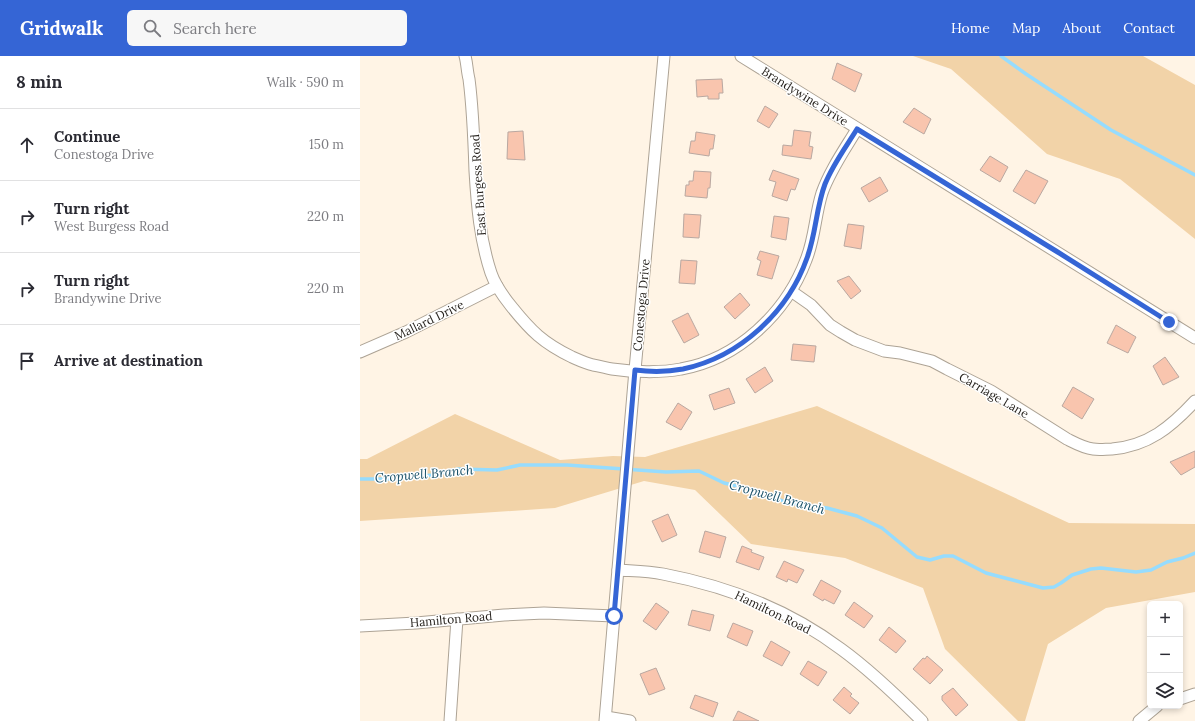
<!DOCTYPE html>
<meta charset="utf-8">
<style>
:root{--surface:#fff;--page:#f7f7f7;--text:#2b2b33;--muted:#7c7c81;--line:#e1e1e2;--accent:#3565d5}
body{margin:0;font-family:Lora,serif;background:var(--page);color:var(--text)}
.controls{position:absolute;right:12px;bottom:12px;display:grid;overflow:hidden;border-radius:6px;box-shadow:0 2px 6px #0003}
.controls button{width:36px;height:36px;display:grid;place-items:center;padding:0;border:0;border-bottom:1px solid var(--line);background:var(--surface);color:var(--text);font:20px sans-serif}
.stop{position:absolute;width:12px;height:12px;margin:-9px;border:3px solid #3565d5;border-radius:50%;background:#fff}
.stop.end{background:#3565d5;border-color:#fff;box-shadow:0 1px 4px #0008}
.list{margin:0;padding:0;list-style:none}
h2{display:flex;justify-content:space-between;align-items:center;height:52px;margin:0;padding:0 16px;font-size:17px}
h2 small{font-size:13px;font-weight:400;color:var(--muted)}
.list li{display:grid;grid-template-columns:26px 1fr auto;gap:12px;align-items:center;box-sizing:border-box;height:72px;padding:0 16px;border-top:1px solid var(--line)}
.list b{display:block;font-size:15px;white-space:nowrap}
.list p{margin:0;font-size:13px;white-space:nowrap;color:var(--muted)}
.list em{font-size:13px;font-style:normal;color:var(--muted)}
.icon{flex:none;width:22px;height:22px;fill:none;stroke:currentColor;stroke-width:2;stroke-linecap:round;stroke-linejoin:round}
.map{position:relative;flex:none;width:835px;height:665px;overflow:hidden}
header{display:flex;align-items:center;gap:24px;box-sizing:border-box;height:56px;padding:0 20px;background:var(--accent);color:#fff}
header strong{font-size:19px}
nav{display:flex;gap:22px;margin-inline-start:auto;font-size:14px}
.search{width:280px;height:36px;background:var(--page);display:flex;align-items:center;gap:10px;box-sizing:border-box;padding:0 14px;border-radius:6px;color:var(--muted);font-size:15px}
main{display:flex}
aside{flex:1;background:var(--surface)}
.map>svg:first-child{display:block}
</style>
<header>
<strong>Gridwalk</strong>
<div class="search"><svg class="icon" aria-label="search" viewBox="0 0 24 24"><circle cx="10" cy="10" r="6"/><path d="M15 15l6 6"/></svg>Search here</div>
<nav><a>Home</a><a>Map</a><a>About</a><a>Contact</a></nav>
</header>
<main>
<aside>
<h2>8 min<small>Walk · 590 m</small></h2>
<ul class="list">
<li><svg class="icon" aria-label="ahead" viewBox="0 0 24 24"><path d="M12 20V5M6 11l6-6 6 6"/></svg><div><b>Continue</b><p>Conestoga Drive</p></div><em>150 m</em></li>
<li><svg class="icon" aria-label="right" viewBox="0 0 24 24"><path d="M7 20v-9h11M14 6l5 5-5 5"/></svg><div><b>Turn right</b><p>West Burgess Road</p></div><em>220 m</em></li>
<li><svg class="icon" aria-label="right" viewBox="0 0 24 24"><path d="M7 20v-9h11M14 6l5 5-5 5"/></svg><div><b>Turn right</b><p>Brandywine Drive</p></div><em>220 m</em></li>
<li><svg class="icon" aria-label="arrive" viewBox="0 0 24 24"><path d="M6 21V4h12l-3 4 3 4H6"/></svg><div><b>Arrive at destination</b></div></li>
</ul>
</aside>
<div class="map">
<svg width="835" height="665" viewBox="0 0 835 665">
<rect width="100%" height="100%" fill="#fff4e5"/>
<g fill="#f2d3a8">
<path d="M553,0H783L835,29V183L760,123L687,98L591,13Z"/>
<path d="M457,350L709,467L835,468V536L746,552L688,588L665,665H658L585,593L563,532L485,502L391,488L335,434L284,425L195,452L0,465V403H7L95,358L200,404L253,400L285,401Z"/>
</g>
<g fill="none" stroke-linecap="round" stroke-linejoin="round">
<g stroke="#96dcfe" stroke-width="3.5">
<path d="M641,0L666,18L751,74L835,119"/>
<path d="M0,423H35L72,419L98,413L137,414L160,409H207L306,416L339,415L364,427L398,435L428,447L467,452L497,460L522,472L557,501L570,504L584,500H593L626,517L683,532L694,531L701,527L712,519L731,513L741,512L776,516L791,514L807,506L823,502L835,497"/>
</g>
</g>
<g fill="#f9c5ae" stroke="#b9a8a1">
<path d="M477,7L502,18L495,36L472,23Z"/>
<path d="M362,23L363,37H359V43H348V40L337,41L336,24Z"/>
<path d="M405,50L418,58L409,72L397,65Z"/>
<path d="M554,52L571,63L564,78L543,66Z"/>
<path d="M434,74L451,76L449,90L453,91L451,103L422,99L423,89L432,90Z"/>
<path d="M163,75L165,104L147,103L148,76Z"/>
<path d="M336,76L355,79L353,93H350L349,100L329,97L331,85H335Z"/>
<path d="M630,100L648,111L640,126L620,114Z"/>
<path d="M413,114L439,123L435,134L431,133L427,145L412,140L416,126L409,124Z"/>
<path d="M666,114L688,125L675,148L653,135Z"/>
<path d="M334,115L351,116L350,132H348L347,142L325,140L326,129H329V125H333Z"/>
<path d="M520,121L528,135L509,146L501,132Z"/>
<path d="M324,158L341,159L339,182L323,181Z"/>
<path d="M414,160L429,162L426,184L411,181Z"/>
<path d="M488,168L504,170L501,193L484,190Z"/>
<path d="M400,195L419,200L412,223L397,219L401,205L397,203Z"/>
<path d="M321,204L337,205L335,228L319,227Z"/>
<path d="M489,220L501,235L491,243L477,225Z"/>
<path d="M380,237L390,249L375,263L364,251Z"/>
<path d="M328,257L339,279L324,287L312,265Z"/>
<path d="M756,269L776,281L768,297L747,287Z"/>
<path d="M433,288L456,290L454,306L431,304Z"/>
<path d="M805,301L819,321L803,329L793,310Z"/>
<path d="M405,311L413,325L395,337L386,323Z"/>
<path d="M713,331L734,343L722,363L702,350Z"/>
<path d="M369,332L375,347L354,354L349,339Z"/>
<path d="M318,347L332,356L321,374L306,366Z"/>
<path d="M835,395V411L821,419L810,406Z"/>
<path d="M308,458L317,479L302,486L292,465Z"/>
<path d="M345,475L366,481L360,502L339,496Z"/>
<path d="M382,490L392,494L391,496L404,501L399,514L376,506Z"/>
<path d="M424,505L444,514L437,527L428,523L427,526L416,521Z"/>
<path d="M461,524L481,535L474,548L464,543L463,545L453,539Z"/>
<path d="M494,546L513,560L504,572L485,559Z"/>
<path d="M296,547L309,556L296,574L283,565Z"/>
<path d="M332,554L354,559L350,575L328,569Z"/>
<path d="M373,567L393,575L387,590L367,581Z"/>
<path d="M529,571L546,585L536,597L519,584Z"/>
<path d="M411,585L430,596L422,610L403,600Z"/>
<path d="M567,600L583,614L570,628L553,613L563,602L565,603Z"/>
<path d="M448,605L467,616L458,630L440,618Z"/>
<path d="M296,612L305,633L289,639L280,618Z"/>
<path d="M484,631L492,638L490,640L499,647L490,658L473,644Z"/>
<path d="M593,632L608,649L596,660L582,644V640Z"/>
<path d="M335,639L358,647L353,661L330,652Z"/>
<path d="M378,655L399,665H373Z"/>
</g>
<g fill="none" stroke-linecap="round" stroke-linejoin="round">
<defs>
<g id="street">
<path d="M105,0C107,7 107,15 109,23C113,54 114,84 115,115C117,149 120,184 131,217C135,229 143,240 151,250C171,275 183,287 212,301C219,304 225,307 233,309C240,310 246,312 252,313C272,316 301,317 321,313C378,303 426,257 446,204C455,182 455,159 462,137C470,114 485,93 497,73"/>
<path d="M381,0L835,282"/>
<path d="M431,235L451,249L470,269L481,276L495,284L524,295L540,297L572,305L587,313L631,335L707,383C715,387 724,392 733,393C739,394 746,393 752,393C788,390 811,371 835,345"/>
<path d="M0,296L46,276L137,230"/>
<path d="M258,514C273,515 288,515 303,518C366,530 429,554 481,593C510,614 536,639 562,665"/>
<path d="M0,570L56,567L144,559L184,557L254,560"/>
<path d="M820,643L835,638"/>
<path d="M246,661L270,665"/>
<path d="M90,665L97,563"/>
<path d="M245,665L275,314L304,0"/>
<path d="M779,665L797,650"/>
</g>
</defs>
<use href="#street" stroke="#ada395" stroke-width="13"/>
<use href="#street" stroke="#fff" stroke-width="11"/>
</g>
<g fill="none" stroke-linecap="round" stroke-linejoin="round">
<path stroke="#3565d5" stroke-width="5" d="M254,560L275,314C291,316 307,316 323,313C380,301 428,256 447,202C456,178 456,152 465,128C473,108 486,91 497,73L696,195L809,266"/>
</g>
<g text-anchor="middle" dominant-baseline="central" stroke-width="3" stroke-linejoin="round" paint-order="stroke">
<g font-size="12" fill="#231f1a" stroke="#fff">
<text transform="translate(445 40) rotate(32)">Brandywine Drive</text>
<text transform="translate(118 129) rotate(-94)">East Burgess Road</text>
<text transform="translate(281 249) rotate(-85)">Conestoga Drive</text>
<text transform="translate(69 264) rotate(-26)">Mallard Drive</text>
<text transform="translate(634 339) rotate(30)">Carriage Lane</text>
<text transform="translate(413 556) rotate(26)">Hamilton Road</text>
<text transform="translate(91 563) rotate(-5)">Hamilton Road</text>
</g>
<g font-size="13" font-style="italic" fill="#185068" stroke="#fff">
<text transform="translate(64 418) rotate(-5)">Cropwell Branch</text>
<text transform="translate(417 441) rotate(15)">Cropwell Branch</text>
</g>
</g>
</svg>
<div class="controls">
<button>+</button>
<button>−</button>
<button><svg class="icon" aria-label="layers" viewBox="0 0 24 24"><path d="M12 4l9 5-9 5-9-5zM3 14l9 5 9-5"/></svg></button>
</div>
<div class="stop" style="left:254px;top:560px"></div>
<div class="stop end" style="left:809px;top:266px"></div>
</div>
</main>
